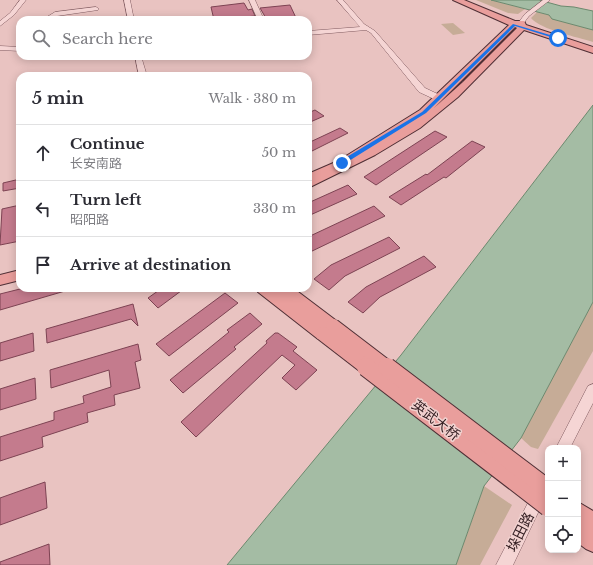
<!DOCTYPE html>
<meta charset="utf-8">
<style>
:root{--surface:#fff;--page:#f7f7f7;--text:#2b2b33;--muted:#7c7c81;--line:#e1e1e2}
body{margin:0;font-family:"Libre Baskerville","Noto Sans SC",serif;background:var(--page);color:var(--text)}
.controls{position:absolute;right:12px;bottom:12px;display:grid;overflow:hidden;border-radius:8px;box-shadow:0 2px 10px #0003}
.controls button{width:36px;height:36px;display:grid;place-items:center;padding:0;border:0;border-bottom:1px solid var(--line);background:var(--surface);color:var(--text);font:20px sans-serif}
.stop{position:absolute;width:12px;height:12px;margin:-9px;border:3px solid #1a73e8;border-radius:50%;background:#fff}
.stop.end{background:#1a73e8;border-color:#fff;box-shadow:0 1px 4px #0008}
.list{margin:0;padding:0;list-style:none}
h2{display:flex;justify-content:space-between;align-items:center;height:52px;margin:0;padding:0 16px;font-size:17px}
h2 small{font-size:13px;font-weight:400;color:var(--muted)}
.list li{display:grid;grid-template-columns:26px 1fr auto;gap:12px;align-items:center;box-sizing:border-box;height:56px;padding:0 16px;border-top:1px solid var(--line)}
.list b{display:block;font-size:15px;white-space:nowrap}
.list p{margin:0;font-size:13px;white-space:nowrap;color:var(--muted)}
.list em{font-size:13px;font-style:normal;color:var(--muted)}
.icon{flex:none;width:22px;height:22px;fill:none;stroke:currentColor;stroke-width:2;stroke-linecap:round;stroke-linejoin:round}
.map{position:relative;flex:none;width:593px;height:565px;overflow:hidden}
.search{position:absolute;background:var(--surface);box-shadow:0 2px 10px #0003;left:16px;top:16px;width:296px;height:44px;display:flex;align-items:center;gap:10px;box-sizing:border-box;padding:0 14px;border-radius:12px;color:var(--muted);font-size:15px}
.panel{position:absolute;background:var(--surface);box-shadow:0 2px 10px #0003;left:16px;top:72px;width:296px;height:220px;border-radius:12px}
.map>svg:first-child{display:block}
</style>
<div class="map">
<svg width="593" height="565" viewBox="0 0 593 565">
<rect width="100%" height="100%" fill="#e9c3c1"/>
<g fill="#c6ac97">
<path d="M476,0H491L525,9L518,14L508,13Z"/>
<path d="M537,12L549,15L553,19L593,30V42C578,37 541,30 531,18Z"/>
<path d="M453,23L465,33L453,35L441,24Z"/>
<path d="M593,302V351L538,449L531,447L521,438Z"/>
<path d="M484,486L512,505L480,565H456Z"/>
</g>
<g fill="#a4bca4" stroke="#6c896e">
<path d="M491,0H539L561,6L574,7L593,11V30L552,19L549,15Z"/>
<path d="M593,105V302L521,438L484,486L456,565H227L401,355Z"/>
</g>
<g fill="#c47b8d" stroke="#7d4353">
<path d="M244,3L248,10L252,9L255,16L214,20L211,7Z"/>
<path d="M290,5L297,20H267L260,8Z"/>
<path d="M315,110L324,116L308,123V113Z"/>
<path d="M340,128L348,133L308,153V143Z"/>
<path d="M435,131L447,137L376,185L364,177Z"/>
<path d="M472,141L485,147L446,178L444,177L401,205L389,197L426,174L427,175Z"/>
<path d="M20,179V188L3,191V183Z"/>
<path d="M348,185L357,194L308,216V203Z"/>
<path d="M20,205V241L0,245L2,209Z"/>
<path d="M374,206L385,216L308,253V237Z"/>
<path d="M389,237L400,248L345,276L329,290L314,279L331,265Z"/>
<path d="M424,256L436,267L380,297L363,313L348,302L366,287Z"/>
<path d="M24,288H64L65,291L0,310V294Z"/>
<path d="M162,288H185L158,308L148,298Z"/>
<path d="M225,293L238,303L169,356L156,344Z"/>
<path d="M133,304L138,326L131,319L47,343L46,329Z"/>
<path d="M250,313L262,324L234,347L236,349L183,393L170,380L229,332L227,330Z"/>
<path d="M33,333L34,351L0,361V343Z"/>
<path d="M275,333H278L297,347L293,351L317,370L296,390L282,378L295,365L282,355L196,437L181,422L267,343L266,341Z"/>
<path d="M138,344L141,360L135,362L140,388L114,395L115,405L87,413L88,422L42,437L43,447L0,461V437L54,420V412L84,403L83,396L111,387L109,370L51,388L50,370Z"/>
<path d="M35,378L36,399L0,410V389Z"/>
<path d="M45,482L47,508L0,525V498Z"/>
<path d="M49,544L50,565H0V562Z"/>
</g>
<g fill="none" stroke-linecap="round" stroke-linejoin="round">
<defs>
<g id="minor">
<path d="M20,0H26L14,15L0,26V21L10,13Z"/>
<path d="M124,0H130L134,20H128Z"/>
<path d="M249,0H255L264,20H258Z"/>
<path d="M337,0H343L364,24L375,31L425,88L442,96V100H436L419,92L371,33L366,30L308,35V31L360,27Z"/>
<path d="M543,0H550L529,16L523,24H519L518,23L525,14Z"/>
<path d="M96,7L99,9L98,10L57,16L49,20H42L55,12Z"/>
<path d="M0,46L20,47V51L0,50Z"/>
<path d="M135,56H141L147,76H139Z"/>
<path d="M593,384V403L570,448H556L588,386Z"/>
<path d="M540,487L545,489L547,494L513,565H496L535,489Z"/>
</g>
<g id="major">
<path d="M453,0H464L515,21H524L526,25L593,47V53L524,30L458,97L420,128L375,155L308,188V174L338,161L420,110L509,25ZM515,27L517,28L463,82L434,108Z"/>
<path d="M20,270V280L0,285V275Z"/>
<path d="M256,288H273L278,291L276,288H293L338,322L340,326L338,330L333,332L329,331L331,334L328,339L323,340L318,339L258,292Z"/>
<path d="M578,502L593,511V552L586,549L578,543Z"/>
</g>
</defs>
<use href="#minor" stroke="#815b60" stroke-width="1"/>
<use href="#major" stroke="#4f2f35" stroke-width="2"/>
<use href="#minor" fill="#f5d5d4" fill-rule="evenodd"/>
<use href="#major" fill="#e99e9c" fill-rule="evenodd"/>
<defs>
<g id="major-bridge-far1">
<path d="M333,326L388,368"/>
<path d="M323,334L367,368"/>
</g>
<g id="major-bridge">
<path d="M366,367L548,507"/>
<path d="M387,367L548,489"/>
</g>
</defs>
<use href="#major-bridge-far1" stroke="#4f2f35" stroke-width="16" stroke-linecap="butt"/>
<use href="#major-bridge" stroke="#4f2f35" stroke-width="20" stroke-linecap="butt"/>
<use href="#major-bridge-far1" stroke="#e99e9c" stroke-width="14"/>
<use href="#major-bridge" stroke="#e99e9c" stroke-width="18"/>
</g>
<path fill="#1a73e8" d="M513,24L560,38L557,39L515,26L426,113L344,164H340V161L422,112Z"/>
<g text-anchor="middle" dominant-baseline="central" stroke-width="3" stroke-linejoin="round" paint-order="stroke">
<g font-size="14" fill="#321d21" stroke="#f1d2d0">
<text transform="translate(436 420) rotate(38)">英武大桥</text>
<text transform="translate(520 532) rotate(-63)">垛田路</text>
</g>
</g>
</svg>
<div class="controls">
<button>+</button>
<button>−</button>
<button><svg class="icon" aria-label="locate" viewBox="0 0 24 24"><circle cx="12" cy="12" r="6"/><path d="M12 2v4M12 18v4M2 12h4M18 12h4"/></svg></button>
</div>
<div class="stop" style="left:558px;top:38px"></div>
<div class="stop end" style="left:342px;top:163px"></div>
<div class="search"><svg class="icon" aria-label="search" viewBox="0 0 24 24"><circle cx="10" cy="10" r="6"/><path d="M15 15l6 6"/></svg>Search here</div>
<section class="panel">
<h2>5 min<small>Walk · 380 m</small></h2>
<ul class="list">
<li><svg class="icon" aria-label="ahead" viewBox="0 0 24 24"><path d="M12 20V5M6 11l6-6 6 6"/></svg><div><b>Continue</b><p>长安南路</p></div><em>50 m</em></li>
<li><svg class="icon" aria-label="left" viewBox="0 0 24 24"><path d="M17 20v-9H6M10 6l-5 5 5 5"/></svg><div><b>Turn left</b><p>昭阳路</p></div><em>330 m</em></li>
<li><svg class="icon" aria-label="arrive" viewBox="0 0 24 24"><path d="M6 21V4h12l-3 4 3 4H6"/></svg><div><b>Arrive at destination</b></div></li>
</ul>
</section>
</div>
